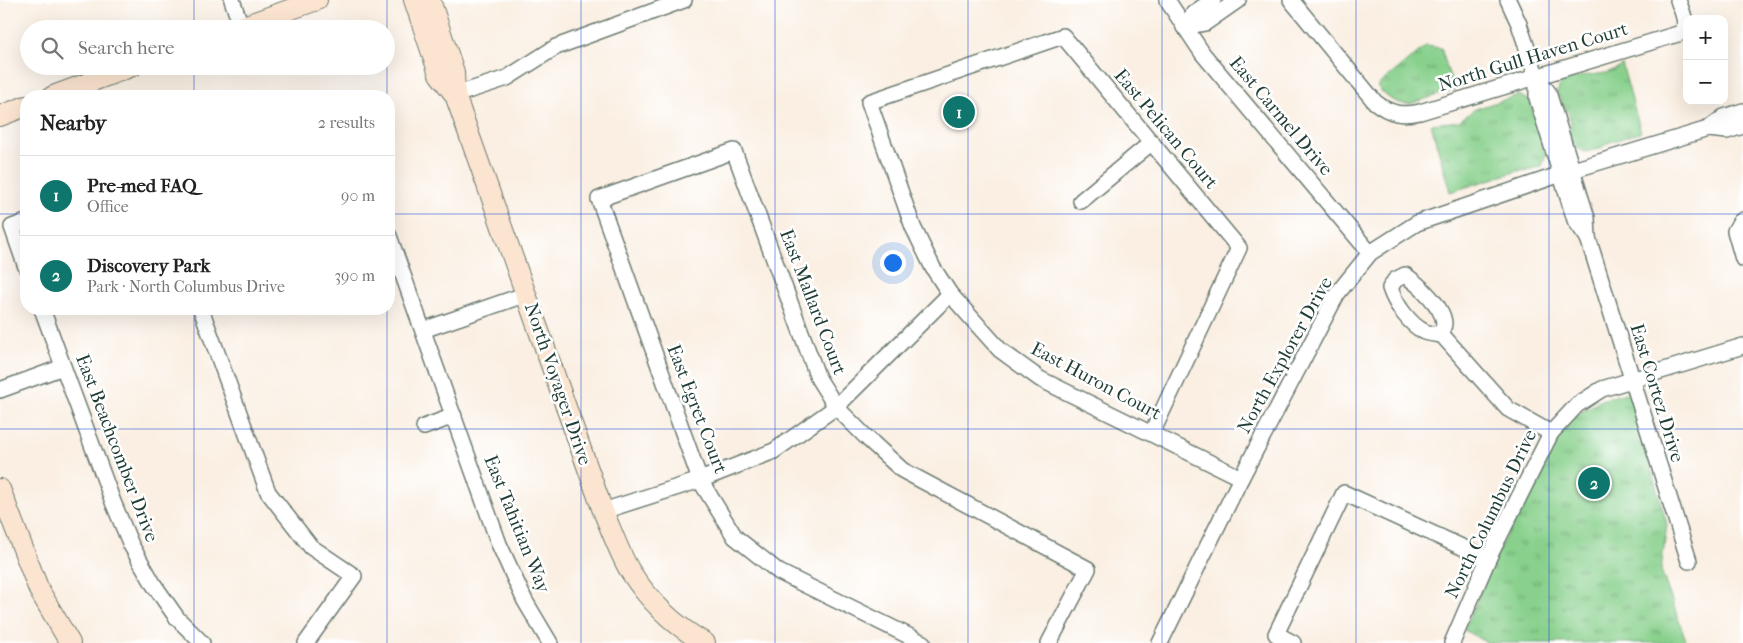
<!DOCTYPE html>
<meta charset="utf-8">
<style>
:root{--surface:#fff;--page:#f6f6f6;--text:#222;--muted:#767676;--line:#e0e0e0;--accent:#0f766e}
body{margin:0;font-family:"IM FELL French Canon",serif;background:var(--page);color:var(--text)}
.controls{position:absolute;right:15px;top:15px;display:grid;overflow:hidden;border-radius:10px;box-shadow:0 5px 20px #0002}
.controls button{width:45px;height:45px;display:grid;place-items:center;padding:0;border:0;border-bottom:1px solid var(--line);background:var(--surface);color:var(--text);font:25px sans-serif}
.you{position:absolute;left:892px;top:262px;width:18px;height:18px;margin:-12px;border:4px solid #fff;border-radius:50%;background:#1a73e8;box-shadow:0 0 0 8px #1a73e833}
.badge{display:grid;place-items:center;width:32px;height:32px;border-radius:50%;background:var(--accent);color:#fff;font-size:16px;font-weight:700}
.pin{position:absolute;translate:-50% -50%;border:2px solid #fff;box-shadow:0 1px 5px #0006}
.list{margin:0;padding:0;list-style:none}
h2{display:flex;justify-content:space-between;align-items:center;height:65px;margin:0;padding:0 20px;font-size:21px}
h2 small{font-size:16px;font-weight:400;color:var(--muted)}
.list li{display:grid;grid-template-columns:32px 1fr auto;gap:15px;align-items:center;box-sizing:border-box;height:80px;padding:0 20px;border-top:1px solid var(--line)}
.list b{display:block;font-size:19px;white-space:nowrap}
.list p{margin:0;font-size:16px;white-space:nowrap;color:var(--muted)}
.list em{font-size:16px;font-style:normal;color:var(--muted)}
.icon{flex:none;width:28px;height:28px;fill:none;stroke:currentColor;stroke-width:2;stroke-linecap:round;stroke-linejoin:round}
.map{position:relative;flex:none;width:1743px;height:643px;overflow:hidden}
.search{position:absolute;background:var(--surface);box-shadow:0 5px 20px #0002;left:20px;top:20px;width:375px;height:55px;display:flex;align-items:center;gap:12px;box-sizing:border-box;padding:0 18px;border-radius:28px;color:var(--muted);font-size:19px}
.panel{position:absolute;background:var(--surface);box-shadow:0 5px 20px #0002;left:20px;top:90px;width:375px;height:225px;border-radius:20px}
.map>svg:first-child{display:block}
</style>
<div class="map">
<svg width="1743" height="643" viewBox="0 0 1743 643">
<defs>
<pattern id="grass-tufts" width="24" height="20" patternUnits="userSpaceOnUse" patternTransform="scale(1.25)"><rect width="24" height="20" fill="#88d08c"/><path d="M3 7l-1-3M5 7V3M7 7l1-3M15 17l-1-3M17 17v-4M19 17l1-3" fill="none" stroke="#6faa73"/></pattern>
</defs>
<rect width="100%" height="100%" fill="#fff"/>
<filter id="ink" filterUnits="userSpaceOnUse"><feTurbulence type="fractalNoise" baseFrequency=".02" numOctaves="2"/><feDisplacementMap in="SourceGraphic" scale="10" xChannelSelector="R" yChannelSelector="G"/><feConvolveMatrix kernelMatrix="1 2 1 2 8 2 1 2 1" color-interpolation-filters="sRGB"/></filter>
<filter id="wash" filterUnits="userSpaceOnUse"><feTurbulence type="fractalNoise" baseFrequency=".0096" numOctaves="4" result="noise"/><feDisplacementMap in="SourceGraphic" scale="20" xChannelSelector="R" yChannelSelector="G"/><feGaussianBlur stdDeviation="1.12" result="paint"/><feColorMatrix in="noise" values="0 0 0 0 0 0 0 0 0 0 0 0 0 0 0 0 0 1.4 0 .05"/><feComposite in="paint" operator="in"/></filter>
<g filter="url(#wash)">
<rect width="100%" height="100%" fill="#faefe2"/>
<g fill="url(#grass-tufts)" stroke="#548660">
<path d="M1426,46L1441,48L1454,90L1410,104C1395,105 1386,97 1377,86Z"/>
<path d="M1622,64L1641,132L1607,143L1600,149L1585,152L1574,147L1569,132L1571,123L1569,113L1562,107L1560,98L1558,97L1557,92L1562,81C1569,79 1576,77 1582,76C1599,73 1608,76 1622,64Z"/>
<path d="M1519,95L1530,101L1546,155L1540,167C1532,169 1527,171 1518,171L1450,192L1431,124L1459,121L1475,109Z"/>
<path d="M1629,392L1667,524L1661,570L1687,643H1487L1464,630L1493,562L1553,442L1577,415L1601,400Z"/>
</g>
</g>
<g filter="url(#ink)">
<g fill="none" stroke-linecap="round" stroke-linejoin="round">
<defs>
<g id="street">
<path d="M232,0L241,26"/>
<path d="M1167,0L1203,54L1370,253"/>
<path d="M1291,0L1375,102C1390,114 1402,116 1420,112L1681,33C1690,25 1681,10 1678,0"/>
<path d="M1508,0L1519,24L1537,78V98L1575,220L1588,238"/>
<path d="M1184,27L1205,23L1238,0"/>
<path d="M1184,27L1194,13L1213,0"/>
<path d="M1537,78L1548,92L1587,218L1588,238L1689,561"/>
<path d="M455,95L507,78L556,47L684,0"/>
<path d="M1708,129L1727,131L1743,126"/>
<path d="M1081,201L1152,142"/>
<path d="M1743,220L1740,222L1735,231L1743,259"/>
<path d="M26,222L12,227L26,267"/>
<path d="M389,236L499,544L525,601L550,643"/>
<path d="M42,309L113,502L131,545L154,585L177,618L202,643"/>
<path d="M201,309L268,492L311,547L354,576L306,643"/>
<path d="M423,330L527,294"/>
<path d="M1442,335C1442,331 1444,326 1444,323C1443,306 1418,284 1405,275L1395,280L1390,288C1395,304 1410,325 1425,332C1430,334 1436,334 1442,335L1508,409L1551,433"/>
<path d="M0,390L63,367"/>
<path d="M424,427L454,416"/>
<path d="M1152,433L1239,248L1063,36L869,102L913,227L933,268L950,294L1000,350L1040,379L1241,478"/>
<path d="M603,511L700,480L774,451L836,407L950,294"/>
<path d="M923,643L779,572L735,537L700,480L599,199L734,151L818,378L836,407L866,437L902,470L1088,569L1049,643"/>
<path d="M1160,643L1241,478L1337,294L1370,253L1417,223L1573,170L1708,129L1724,117L1743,111"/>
<path d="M1293,643L1276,634L1344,493L1488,559"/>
<path d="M1452,643L1488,559L1551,433L1577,405L1602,389L1743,346"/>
</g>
<g id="secondary">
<path d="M414,0L439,74L455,95"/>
<path d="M430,0L454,72L455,95L603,511C611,529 620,555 630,571C649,601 675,626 705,643"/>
<path d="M235,29L317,0"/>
<path d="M53,96L133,66"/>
<path d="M0,116L26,106"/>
<path d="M0,489L39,590L70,643"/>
</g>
</defs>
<use href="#street" stroke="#6c7b71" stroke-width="18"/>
<use href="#secondary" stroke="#6c7b71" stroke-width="22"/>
<use href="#street" stroke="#fff" stroke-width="15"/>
<use href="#secondary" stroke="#fce5d0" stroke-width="20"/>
</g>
</g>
<path fill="none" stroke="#1d4ed8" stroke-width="1" stroke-opacity="0.55" d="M194,0V29M387,0V96M581,0V643M775,0V643M968,0V643M1162,0V643M1356,0V643M1549,0V643M194,66V96M0,214H26M389,214H1743M194,309V643M387,309V643M0,429H1743"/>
<g text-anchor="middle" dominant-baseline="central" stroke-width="5" stroke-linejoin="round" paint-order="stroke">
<g font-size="19" fill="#1f3d34" stroke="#fff">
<text transform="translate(1533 57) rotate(-17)">North Gull Haven Court</text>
<text transform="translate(1281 116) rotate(50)">East Carmel Drive</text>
<text transform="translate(1166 129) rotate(50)">East Pelican Court</text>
<text transform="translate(813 302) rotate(69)">East Mallard Court</text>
<text transform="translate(1285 355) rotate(-61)">North Explorer Drive</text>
<text transform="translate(1096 381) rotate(28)">East Huron Court</text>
<text transform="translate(558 384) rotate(71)">North Voyager Drive</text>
<text transform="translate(1657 393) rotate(73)">East Cortez Drive</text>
<text transform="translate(697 409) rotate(69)">East Egret Court</text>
<text transform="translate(117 448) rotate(69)">East Beachcomber Drive</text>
<text transform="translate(1491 514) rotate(-64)">North Columbus Drive</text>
<text transform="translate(517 524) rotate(68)">East Tahitian Way</text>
</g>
</g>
</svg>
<div class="controls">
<button>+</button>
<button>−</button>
</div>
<div class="you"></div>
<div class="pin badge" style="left:959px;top:112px">1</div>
<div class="pin badge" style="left:1594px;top:483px">2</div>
<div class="search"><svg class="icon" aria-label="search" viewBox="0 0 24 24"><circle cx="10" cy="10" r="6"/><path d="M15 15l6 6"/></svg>Search here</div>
<section class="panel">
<h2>Nearby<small>2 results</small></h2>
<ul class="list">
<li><span class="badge">1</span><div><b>Pre-med FAQ</b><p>Office</p></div><em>90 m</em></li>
<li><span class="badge">2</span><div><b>Discovery Park</b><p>Park · North Columbus Drive</p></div><em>390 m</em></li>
</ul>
</section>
</div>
